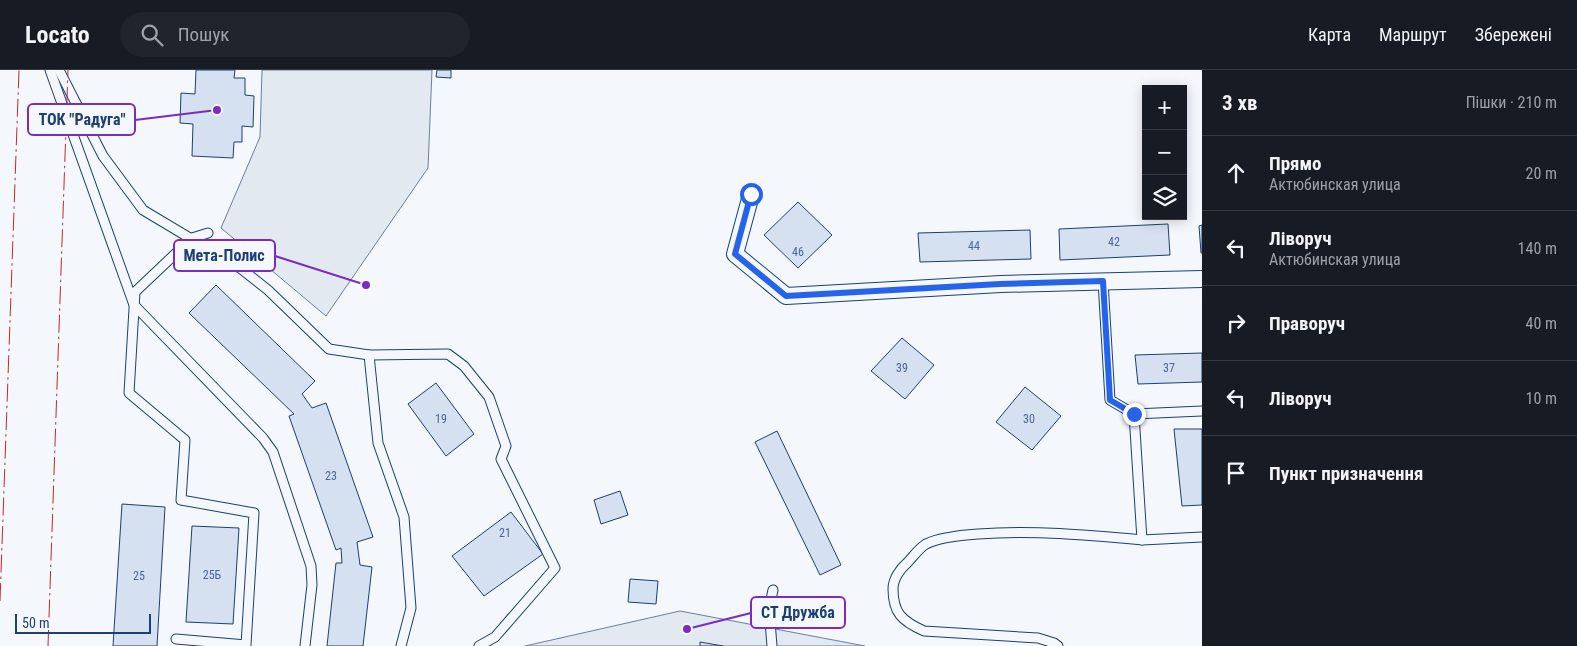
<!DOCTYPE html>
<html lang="uk">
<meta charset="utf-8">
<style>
:root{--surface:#171b24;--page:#20242c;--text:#f1f3f6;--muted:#9ea1a6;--line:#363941}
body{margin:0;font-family:"Roboto Condensed",sans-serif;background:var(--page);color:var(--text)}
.controls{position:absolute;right:15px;top:15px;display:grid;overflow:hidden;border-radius:0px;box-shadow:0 2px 12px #0003}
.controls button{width:45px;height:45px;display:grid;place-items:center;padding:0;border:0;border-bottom:1px solid var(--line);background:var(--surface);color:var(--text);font:25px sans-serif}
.scale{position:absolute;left:15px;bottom:12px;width:136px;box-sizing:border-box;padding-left:5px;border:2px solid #1d3f73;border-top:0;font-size:14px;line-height:18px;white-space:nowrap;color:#1d3f73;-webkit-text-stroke:4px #f4f7fb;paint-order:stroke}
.stop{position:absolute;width:15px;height:15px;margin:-11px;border:4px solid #2563eb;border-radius:50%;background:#fff}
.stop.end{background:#2563eb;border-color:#fff;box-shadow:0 1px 5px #0008}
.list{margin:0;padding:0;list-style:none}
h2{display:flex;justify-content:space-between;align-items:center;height:65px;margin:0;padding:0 20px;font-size:21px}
h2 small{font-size:16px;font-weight:400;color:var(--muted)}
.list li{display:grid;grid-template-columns:32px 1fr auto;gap:15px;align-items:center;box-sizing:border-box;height:75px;padding:0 20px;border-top:1px solid var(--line)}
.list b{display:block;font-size:19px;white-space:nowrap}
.list p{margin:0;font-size:16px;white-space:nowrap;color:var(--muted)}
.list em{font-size:16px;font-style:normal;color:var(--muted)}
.icon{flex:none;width:28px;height:28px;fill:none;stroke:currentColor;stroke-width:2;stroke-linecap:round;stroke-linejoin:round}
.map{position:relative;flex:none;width:1202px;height:576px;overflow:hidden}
header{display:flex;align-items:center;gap:30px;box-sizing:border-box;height:70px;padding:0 25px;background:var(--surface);border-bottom:1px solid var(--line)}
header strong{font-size:24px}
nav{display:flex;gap:28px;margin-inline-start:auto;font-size:18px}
.search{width:350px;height:45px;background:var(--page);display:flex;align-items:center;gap:12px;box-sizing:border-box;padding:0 18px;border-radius:28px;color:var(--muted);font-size:19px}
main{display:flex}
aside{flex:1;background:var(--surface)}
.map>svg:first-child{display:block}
</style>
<header>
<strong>Locato</strong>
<div class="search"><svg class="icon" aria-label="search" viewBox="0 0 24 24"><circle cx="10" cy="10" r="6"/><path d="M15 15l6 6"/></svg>Пошук</div>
<nav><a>Карта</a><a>Маршрут</a><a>Збережені</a></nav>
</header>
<main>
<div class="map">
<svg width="1202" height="576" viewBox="0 0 1202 576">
<rect width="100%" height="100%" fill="#f4f7fb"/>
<g fill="#e3e9f0" stroke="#687fa3">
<path d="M262,0H432L428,98L326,246L221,158L260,67Z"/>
<path d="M680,541L865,576H525Z"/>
</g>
<g fill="#d5e0f0" stroke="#1d3f73">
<path d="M196,0H235L234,8H245V25L254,26L253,57L242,56V72H234L233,88L192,86L193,54L180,53L181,23L195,24Z"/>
<path d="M437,0H451V8L436,7Z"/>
<path d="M798,132L832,165L798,198L764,165Z"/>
<path d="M1168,154L1170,185L1060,190L1059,159Z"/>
<path d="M1202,155V183H1201L1199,156Z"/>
<path d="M1030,160L1031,189L920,192L918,163Z"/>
<path d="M216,215L315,311L302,324L312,338L326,333L373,467L357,472L360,495L372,497L363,576H327L336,493H342L341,478L336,480L289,346L294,344L189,243Z"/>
<path d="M902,268L934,295L905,329L871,301Z"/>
<path d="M1202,283V312L1138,314L1135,285Z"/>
<path d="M436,313L474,364L446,386L408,334Z"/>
<path d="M1025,317L1061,346L1032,380L996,352Z"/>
<path d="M1174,359H1202V435L1182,436Z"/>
<path d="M777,361L841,495L820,505L755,372Z"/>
<path d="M620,421L628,445L601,454L594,430Z"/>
<path d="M122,434L165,437L157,576H113Z"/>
<path d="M511,442L543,484L484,526L452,486Z"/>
<path d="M192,456L239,458L233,554L186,552Z"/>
<path d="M630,509L658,511L656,534L628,532Z"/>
<path d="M700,572L723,576H700Z"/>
</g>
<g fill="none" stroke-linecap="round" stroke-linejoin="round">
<defs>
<g id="lane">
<path d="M50,0L134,235L263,368L273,382L311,496L312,515L305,576"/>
<path d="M59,0L103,86L143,140L240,198L268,220L329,279L369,285L448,284L464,296L489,327L506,376L501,389L555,498L495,567L479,576"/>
<path d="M1103,211L1110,330L1134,344L1202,341"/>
<path d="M369,285L378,373L404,447L411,538L401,576"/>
<path d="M1134,344L1142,470L1202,467"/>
<path d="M176,569L246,575L254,443L181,430L185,370L129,323L135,222L192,168L208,163"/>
<path d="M772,576L769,539L773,520"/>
<path d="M1058,576L1054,573L1038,568L924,561C902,551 893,543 893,519C893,509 900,499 907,493C913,487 919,478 926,474C940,467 963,465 978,464C1033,460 1087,465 1142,470"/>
</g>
<path id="street" d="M751,125L735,184L786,226L1001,214L1202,209"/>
</defs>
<use href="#lane" stroke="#1d3f73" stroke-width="11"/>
<use href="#street" stroke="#1d3f73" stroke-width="18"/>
<use href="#lane" stroke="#f4f7fb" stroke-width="9"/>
<use href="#street" stroke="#f4f7fb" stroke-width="16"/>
<g stroke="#c62828" stroke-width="1" stroke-dasharray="18 4 2.5 4" stroke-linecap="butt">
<path d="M0,531L19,0"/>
<path d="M48,576L68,0"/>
</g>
</g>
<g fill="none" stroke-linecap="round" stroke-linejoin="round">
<path stroke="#2563eb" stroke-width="6" d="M751,124L735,184L786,226L1000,214L1103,211L1110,330L1134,344"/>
</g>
<g text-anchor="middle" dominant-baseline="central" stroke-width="4" stroke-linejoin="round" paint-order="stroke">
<g font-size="12" fill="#4b6792">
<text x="1114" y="172">42</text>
<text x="974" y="176">44</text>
<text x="798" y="182">46</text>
<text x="902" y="298">39</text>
<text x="1169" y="298">37</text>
<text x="441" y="349">19</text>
<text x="1029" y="349">30</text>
<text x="331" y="406">23</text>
<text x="505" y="463">21</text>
<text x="212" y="505">25Б</text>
<text x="139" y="506">25</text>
</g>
</g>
<path fill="none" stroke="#7b2cbf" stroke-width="2" d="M217 40L135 50M366 215L275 186M687 559L751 543"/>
<g fill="#7b2cbf" stroke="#f4f7fb" stroke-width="2">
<circle cx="217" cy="40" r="5"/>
<circle cx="366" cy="215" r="5"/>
<circle cx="687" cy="559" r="5"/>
</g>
<g fill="#f4f7fb" stroke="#7b2cbf" stroke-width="2">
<rect x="28" y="34" width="107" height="31" rx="5"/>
<rect x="174" y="170" width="101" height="31" rx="5"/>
<rect x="751" y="527" width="94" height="31" rx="5"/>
</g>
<g font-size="16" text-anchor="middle" font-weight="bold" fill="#1d3f73">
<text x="82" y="55">ТОК "Радуга"</text>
<text x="224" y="191">Мета-Полис</text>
<text x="798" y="548">СТ Дружба</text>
</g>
</svg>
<div class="controls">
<button>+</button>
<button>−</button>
<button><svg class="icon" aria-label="layers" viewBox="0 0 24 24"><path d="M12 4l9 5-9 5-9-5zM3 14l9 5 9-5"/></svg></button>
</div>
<div class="scale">50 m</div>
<div class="stop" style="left:751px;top:124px"></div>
<div class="stop end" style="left:1134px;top:344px"></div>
</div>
<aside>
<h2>3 хв<small>Пішки · 210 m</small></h2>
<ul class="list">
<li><svg class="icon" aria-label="ahead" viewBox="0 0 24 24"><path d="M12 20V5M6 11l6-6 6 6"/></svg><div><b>Прямо</b><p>Актюбинская улица</p></div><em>20 m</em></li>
<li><svg class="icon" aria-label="left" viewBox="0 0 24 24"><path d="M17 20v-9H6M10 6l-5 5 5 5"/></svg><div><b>Ліворуч</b><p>Актюбинская улица</p></div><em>140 m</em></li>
<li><svg class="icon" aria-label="right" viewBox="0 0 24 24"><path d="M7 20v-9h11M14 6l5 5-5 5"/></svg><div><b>Праворуч</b></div><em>40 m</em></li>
<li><svg class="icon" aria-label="left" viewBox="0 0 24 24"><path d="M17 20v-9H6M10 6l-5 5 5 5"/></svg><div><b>Ліворуч</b></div><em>10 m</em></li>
<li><svg class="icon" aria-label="arrive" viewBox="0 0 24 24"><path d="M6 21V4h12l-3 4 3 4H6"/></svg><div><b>Пункт призначення</b></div></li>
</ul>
</aside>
</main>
